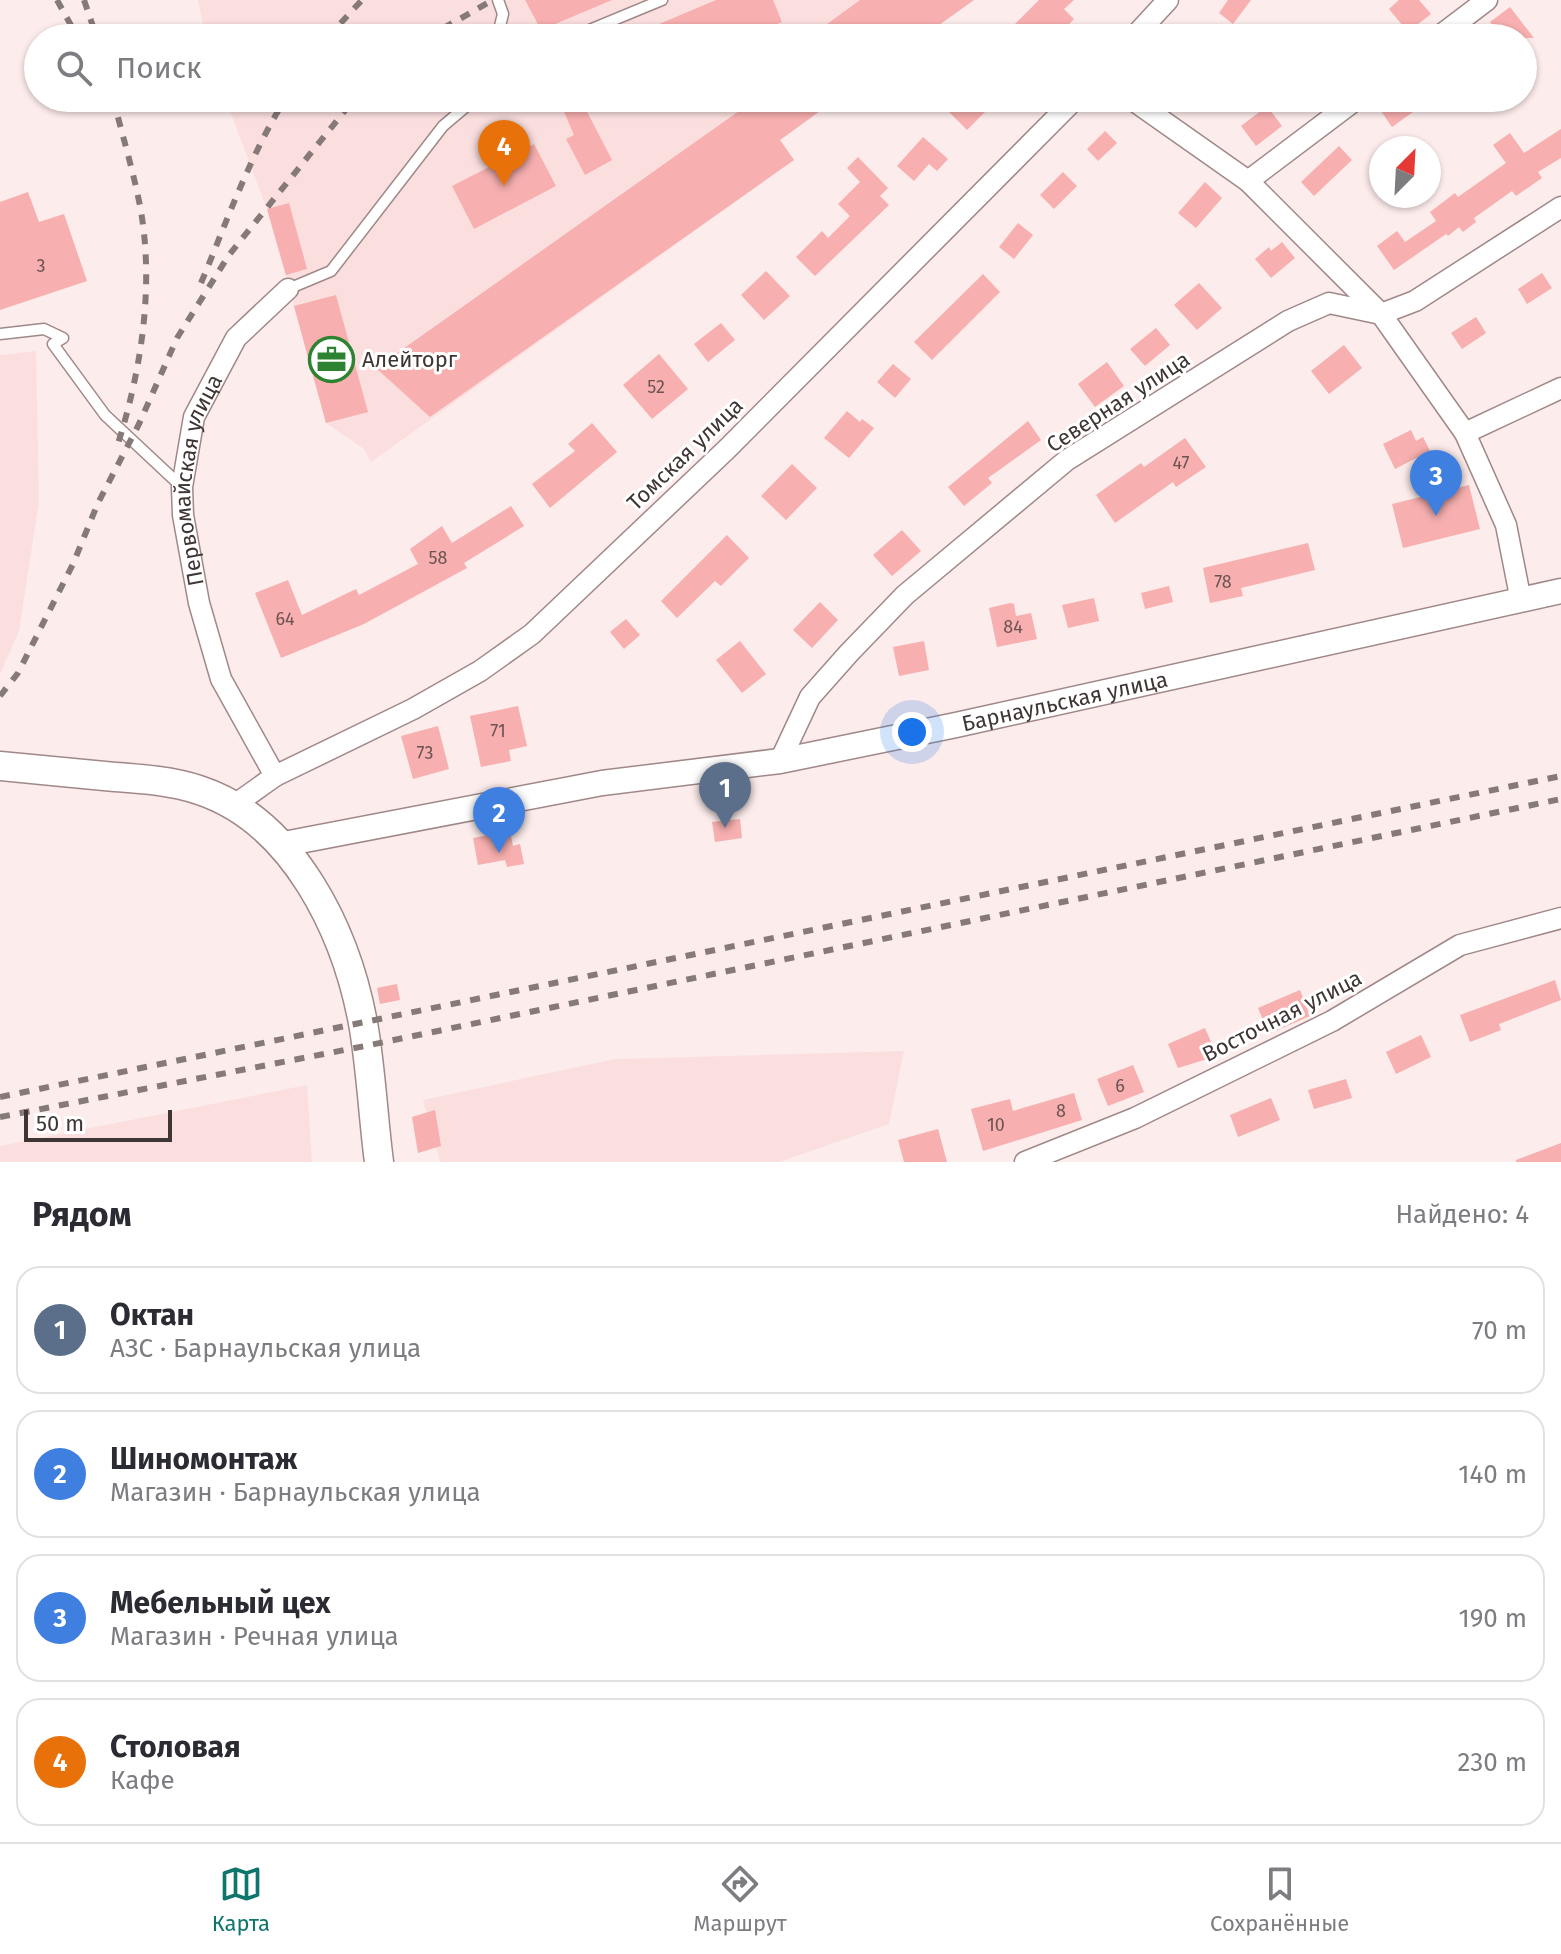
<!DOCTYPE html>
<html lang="ru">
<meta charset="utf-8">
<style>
:root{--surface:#fff;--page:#f7f7f7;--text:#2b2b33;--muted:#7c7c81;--line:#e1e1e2;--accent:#0f766e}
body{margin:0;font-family:"Fira Sans",sans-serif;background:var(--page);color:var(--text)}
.compass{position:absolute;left:1369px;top:136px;width:72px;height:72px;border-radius:50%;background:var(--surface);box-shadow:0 2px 6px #0004;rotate:24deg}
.scale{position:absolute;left:24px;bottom:20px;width:148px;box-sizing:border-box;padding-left:8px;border:4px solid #3f3535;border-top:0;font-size:22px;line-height:28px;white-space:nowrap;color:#3f3535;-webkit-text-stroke:6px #fff;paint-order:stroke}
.you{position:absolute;left:912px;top:732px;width:28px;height:28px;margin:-20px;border:6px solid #fff;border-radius:50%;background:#1a73e8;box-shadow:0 0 0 12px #1a73e833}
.badge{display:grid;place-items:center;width:52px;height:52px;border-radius:50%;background:var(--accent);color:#fff;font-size:26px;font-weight:700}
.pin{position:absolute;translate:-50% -66px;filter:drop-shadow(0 2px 4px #0008)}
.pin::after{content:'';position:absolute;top:42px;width:28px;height:24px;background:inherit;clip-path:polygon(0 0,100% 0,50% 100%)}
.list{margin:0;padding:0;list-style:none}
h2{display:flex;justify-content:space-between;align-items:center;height:104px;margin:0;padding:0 32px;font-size:34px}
h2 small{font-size:26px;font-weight:400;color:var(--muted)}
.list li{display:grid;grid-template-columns:52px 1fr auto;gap:24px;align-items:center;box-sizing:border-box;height:128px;margin:0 16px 16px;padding:0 16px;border:2px solid var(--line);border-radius:24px}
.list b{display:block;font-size:30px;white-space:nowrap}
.list p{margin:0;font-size:26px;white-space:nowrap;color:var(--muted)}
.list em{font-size:26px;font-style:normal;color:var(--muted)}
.icon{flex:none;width:44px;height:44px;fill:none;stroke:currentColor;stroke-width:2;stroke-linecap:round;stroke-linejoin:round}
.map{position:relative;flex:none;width:1561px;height:1162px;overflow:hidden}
.search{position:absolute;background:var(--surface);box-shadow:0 2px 6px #0004;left:24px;right:24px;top:24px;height:88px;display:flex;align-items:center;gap:20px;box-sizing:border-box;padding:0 28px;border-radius:44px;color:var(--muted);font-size:30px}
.sheet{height:680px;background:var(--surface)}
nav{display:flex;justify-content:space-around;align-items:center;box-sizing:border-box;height:112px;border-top:2px solid var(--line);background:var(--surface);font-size:22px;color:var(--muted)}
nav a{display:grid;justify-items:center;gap:4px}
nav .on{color:var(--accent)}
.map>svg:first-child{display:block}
</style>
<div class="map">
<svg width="1561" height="1162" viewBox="0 0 1561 1162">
<rect width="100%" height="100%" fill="#fceceb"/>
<g fill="#fbdfdf">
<path d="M198,0H973L921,38H206Z"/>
<path d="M225,98H838L780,140L794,160L371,462L364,449L326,423L267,209Z"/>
<path d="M36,351L39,501L19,631L0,674V355Z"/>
<path d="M904,1051L889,1124L779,1162H440L423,1100L615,1059Z"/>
<path d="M307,1085L312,1162H0V1146Z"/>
</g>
<g fill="#f7afaf">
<path d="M525,0H612L541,30Z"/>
<path d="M716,0H773L782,22L744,38H626Z"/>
<path d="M860,0H974L921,38H808Z"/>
<path d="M1039,0H1074L1064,9L1074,19L1056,38H1027L1014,25Z"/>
<path d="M1228,0H1251L1233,24L1219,13Z"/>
<path d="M1399,0H1419L1431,14L1408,32L1389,9Z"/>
<path d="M1510,7L1534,38H1502L1490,22Z"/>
<path d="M558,98H580L612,160L585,175L566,139L574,135Z"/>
<path d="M730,98H838L780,140L794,160L430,417L376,368L739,111Z"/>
<path d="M961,98H984L991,106L967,130L948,111Z"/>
<path d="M1386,98H1403L1413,112L1392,127L1376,104Z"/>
<path d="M1267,106L1282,126L1256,146L1241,126Z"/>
<path d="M1561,129V158L1538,172L1542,178L1516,196L1512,191L1474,218L1476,222L1463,232L1459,227L1448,236L1446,234L1394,270L1377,246L1397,231L1405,242L1436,221L1430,212L1455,193L1458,197L1506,163L1493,145L1510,133L1524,153Z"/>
<path d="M1105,131L1117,143L1098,161L1087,149Z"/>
<path d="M923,137L948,159L937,171L929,164L914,181L897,166Z"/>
<path d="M534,144L556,186L474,229L452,186Z"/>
<path d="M1339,146L1352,160L1314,196L1301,182Z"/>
<path d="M858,157L888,188L880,196L889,205L815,276L796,257L822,231L828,238L850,216L838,204L860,182L847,168Z"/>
<path d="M1063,172L1077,186L1054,209L1040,195Z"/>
<path d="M1205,182L1222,198L1196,228L1178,213Z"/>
<path d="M28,192L39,222L64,214L87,281L0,310V202Z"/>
<path d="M289,203L307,269L286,275L267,209Z"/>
<path d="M1018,223L1033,235L1014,259L999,247Z"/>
<path d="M1282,242L1295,258L1271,278L1255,259L1269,247L1271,251Z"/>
<path d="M766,271L790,296L764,320L741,295Z"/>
<path d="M1542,273L1552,288L1527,304L1518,289Z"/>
<path d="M983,274L1000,292L932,360L914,342Z"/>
<path d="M1199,283L1222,308L1197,330L1174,305Z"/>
<path d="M336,295L368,412L326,423L294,306Z"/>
<path d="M1476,317L1486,333L1462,349L1451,333Z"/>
<path d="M721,323L735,340L708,362L694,344Z"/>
<path d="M1156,328L1170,345L1145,366L1130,349Z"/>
<path d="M1344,345L1362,368L1329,394L1311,371Z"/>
<path d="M659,354L688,389L652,419L623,385Z"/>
<path d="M1107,362L1124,386L1095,407L1078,384Z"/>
<path d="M893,364L911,379L895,398L877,382Z"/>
<path d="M847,411L860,422L862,419L874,428L849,458L824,438Z"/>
<path d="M1028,421L1041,440L988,478L992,483L964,506L948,487Z"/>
<path d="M592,423L617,452L550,508L532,484L575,451L568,444Z"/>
<path d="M1411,430L1416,441L1423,437L1430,451L1395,469L1383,444Z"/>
<path d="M1185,438L1206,467L1176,487L1173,482L1115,523L1096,495L1141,463L1144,467Z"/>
<path d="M792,464L817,488L786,520L761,496Z"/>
<path d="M1469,485L1480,529L1403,548L1392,504Z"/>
<path d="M511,506L524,526L464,563L467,568L364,624L281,658L255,593L288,580L302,615L356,589L359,595L418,564L410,549L442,526L452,543Z"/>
<path d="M902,530L921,551L892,576L873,555Z"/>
<path d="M727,535L749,558L721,586L715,581L677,618L661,601Z"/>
<path d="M1308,543L1315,570L1241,588L1243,596L1210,603L1203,568Z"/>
<path d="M1169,586L1173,602L1145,609L1141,593Z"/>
<path d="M1094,598L1099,621L1068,628L1062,605Z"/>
<path d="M820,602L838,620L812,648L793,630Z"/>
<path d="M1010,603L1014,604L1016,616L1031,613L1037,639L997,647L989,608Z"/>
<path d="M626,619L640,635L624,649L610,632Z"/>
<path d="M740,641L766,674L742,693L716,660Z"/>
<path d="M924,641L929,670L899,676L893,647Z"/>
<path d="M518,706L527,746L509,750L511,761L481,767L470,716Z"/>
<path d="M438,726L449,769L413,779L401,736Z"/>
<path d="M740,819L742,838L715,842L712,822Z"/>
<path d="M510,831L513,846L520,844L524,864L507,867L505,860L478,865L473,838Z"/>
<path d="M1555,980L1561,1000L1499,1024L1501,1030L1470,1042L1460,1015Z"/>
<path d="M397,984L400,1000L380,1004L377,988Z"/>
<path d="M1300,990L1310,1016L1269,1034L1258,1008Z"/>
<path d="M1205,1028L1217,1056L1178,1068L1168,1044Z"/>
<path d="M1421,1035L1431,1057L1396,1074L1386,1052Z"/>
<path d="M1133,1065L1144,1092L1108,1106L1097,1079Z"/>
<path d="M1346,1079L1352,1098L1314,1109L1308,1090Z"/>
<path d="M1074,1093L1082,1120L983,1151L971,1109L1010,1099L1013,1111Z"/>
<path d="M1271,1098L1280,1120L1238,1137L1230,1115Z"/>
<path d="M435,1110L441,1146L418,1153L412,1117Z"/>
<path d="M938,1129L947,1162H904L898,1140Z"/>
<path d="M1561,1143V1162H1516V1160Z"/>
</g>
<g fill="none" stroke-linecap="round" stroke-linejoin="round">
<defs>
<g id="service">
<path d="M497,38L503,14L498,0"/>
<path d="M570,38L662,0"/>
<path d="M288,289L331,271L443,126L476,98"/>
<path d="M0,334L44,329L63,338L53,344L105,415L182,487"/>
</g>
<g id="minor">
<path d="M1133,38L1168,0"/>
<path d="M1437,38L1487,0"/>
<path d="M1130,98L1248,181L1381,314L1465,433L1506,525L1521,601"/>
<path d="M1248,181L1358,98"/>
<path d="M1465,433L1561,388"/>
<path d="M780,761L810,697L849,653L905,595L1067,460L1288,321L1329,303L1381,314L1415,301L1561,207"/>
<path d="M275,776L413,709L480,671L532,634L727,449L1076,98"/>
<path id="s1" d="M233,806L275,776L221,679L199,603L183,515L182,487L194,417L236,338L288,289"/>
<path d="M1025,1162L1135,1118L1332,1021L1460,945L1561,918"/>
</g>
<g id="tertiary">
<path id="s2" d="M284,844L602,783L780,761L956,725L1561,591"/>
</g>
<path id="secondary" d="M0,766C38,770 77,773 115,777C143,779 172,781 199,790C294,821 346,932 363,1023C371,1068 373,1116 379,1162"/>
</defs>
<use href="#service" stroke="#a08888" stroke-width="13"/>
<use href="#minor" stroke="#a08888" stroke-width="23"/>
<use href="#tertiary" stroke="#a08888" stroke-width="27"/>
<use href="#secondary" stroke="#a08888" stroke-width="31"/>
<use href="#service" stroke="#fff" stroke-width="10"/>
<use href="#minor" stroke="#fff" stroke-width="20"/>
<use href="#tertiary" stroke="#fff" stroke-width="24"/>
<use href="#secondary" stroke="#fff" stroke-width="28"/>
<g stroke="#867a79" stroke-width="6" stroke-dasharray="10 10" stroke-linecap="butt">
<path d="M57,0L78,38"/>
<path d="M84,0L97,38"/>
<path d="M327,38L362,0"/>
<path d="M426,38L493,0"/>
<path d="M113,98C122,134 133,170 140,206C155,286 141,373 116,450"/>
<path d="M201,283C227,221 250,155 286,98"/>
<path d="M0,696L18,673L73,564L98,503L139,424L177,338L229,255L355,98"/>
<path d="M0,1097L1561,776"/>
<path d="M0,1117L365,1046L1561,799"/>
</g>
</g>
<defs>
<symbol id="office-ring" viewBox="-11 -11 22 22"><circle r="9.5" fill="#fff" stroke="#2d8331" stroke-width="1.5"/><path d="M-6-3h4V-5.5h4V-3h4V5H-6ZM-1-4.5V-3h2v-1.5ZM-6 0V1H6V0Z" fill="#2d8331"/></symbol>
</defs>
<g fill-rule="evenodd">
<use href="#office-ring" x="306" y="334" width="51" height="51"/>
</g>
<g text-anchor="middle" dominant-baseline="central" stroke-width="6" stroke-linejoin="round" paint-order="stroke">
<g font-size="18" fill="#6d5454">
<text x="41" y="266">3</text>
<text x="656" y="387">52</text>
<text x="1181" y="463">47</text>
<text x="438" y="558">58</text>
<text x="1223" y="582">78</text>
<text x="285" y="619">64</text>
<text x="1013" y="627">84</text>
<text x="498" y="731">71</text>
<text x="425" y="753">73</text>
<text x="1120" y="1086">6</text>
<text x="1061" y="1111">8</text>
<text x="996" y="1125">10</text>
</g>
<g font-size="22" fill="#3f3535" stroke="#fff" text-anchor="start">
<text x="362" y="359">Алейторг</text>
</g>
<g font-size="22" fill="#3f3535" stroke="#fff">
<text transform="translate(1118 402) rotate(-33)">Северная улица</text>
<text transform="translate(685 454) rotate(-44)">Томская улица</text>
<text stroke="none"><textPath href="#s1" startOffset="368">Первомайская улица</textPath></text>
<text stroke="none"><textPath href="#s2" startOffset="794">Барнаульская улица</textPath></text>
<text transform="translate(1282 1016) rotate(-27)">Восточная улица</text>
</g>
</g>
</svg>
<svg class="compass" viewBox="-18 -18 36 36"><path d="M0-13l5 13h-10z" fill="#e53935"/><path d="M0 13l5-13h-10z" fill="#7c7c81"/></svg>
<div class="scale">50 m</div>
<div class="you"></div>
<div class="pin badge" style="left:725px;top:828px;background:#5c6f8a">1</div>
<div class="pin badge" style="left:499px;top:853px;background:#3f7fe0">2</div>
<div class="pin badge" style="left:1436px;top:516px;background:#3f7fe0">3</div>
<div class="pin badge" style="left:504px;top:186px;background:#e8710a">4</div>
<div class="search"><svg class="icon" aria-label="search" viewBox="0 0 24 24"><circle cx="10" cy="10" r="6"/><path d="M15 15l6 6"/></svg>Поиск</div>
</div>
<section class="sheet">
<h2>Рядом<small>Найдено: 4</small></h2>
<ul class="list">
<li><span class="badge" style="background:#5c6f8a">1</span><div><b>Октан</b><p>АЗС · Барнаульская улица</p></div><em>70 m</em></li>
<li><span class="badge" style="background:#3f7fe0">2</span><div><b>Шиномонтаж</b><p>Магазин · Барнаульская улица</p></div><em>140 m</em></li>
<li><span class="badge" style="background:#3f7fe0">3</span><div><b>Мебельный цех</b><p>Магазин · Речная улица</p></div><em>190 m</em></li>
<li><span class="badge" style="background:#e8710a">4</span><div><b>Столовая</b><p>Кафе</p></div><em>230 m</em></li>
</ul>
</section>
<nav>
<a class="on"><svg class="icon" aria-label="map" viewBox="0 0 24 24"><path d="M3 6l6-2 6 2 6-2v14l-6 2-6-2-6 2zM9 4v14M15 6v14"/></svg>Карта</a>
<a><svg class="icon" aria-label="directions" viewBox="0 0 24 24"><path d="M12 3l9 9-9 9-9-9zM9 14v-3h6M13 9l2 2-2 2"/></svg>Маршрут</a>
<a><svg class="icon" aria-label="saved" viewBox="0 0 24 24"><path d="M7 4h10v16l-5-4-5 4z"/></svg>Сохранённые</a>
</nav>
